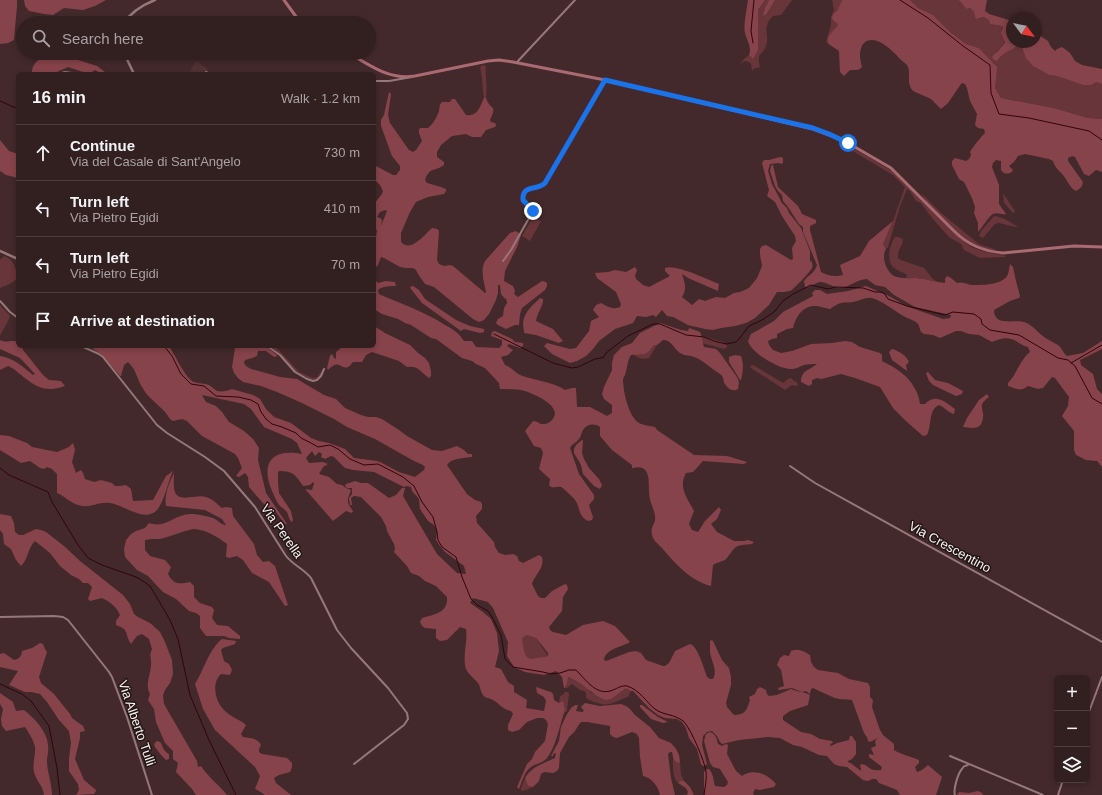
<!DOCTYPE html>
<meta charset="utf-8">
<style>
:root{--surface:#321f20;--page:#3a2729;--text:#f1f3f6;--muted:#a8a2a5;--line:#4d3d3e}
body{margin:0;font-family:Helvetica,sans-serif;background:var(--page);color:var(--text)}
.controls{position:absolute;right:12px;bottom:12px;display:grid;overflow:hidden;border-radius:6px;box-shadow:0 2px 6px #0003}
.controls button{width:36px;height:36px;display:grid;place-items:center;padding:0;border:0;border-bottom:1px solid var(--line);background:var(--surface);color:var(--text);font:20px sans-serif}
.compass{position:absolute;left:1006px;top:12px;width:36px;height:36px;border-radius:50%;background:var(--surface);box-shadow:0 2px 6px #0003;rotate:122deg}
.stop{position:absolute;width:12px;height:12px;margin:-9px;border:3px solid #1a73e8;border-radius:50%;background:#fff}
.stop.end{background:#1a73e8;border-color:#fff;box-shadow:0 1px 4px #0008}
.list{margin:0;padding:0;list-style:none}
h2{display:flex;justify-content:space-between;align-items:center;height:52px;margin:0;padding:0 16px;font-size:17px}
h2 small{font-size:13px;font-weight:400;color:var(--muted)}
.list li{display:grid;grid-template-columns:26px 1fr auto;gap:12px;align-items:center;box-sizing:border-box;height:56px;padding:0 16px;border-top:1px solid var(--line)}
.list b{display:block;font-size:15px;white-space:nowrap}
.list p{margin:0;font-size:13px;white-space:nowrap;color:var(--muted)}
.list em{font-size:13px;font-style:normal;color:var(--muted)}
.icon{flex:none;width:22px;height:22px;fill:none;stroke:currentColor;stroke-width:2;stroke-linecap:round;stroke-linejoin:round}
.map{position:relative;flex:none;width:1102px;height:795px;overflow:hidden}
.search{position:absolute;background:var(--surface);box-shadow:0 2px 6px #0003;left:16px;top:16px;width:360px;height:44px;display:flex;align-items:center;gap:10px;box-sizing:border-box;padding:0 14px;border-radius:22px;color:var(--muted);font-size:15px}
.panel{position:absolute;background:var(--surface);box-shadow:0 2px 6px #0003;left:16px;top:72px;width:360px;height:276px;border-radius:6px}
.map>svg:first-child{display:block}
</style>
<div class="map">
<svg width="1102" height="795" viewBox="0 0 1102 795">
<rect width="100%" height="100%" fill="#43292b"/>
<path fill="#523134" d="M196,61L208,69L205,74H195L190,71Z"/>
<g fill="#67353a">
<path d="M765,0H769L765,8L764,16L766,15L775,0H792L781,15L773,16C761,28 770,34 766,46C763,56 756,51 760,67L758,68H755L752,71L751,64L749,62L745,61L740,64L744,59L749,55L752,58L758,50V10Z"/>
<path d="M832,0H842L837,11L838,25L834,30L828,42L831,46L826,42L831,25V17L834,10Z"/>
<path d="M910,0H958L961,2L966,9L970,8L974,12L975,17L980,19L984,17L989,20L990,24L1002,26C1007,38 1006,44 996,52L997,61C999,58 1002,55 1005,53C1010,49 1015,49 1018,42H1022V47L1033,66L1049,75L1057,76L1083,85L1096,82L1102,84V119L1088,118L1054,108L1001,98L995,88L996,80V66L979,48L966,44L950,32L933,15L918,8Z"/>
<path d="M482,65L486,66C485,77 488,88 486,98H484C482,88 483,78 480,68Z"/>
<path d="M844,143L892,171L962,240L971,247L982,251L1006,256L1005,257L980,258L964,250L961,244L949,237L932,218L921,203L916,201L910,191L907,189L900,206L888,247L886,249L883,244L893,221L905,187L893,175L846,147Z"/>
<path d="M1003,193L1015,211L1014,213H1013L1004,203Z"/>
<path d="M921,194L924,196L940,212L969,236C973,238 975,242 979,244C985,247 992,247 998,251L984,248L970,243L961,237L929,205Z"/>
<path d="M994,216C1003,217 1010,222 1018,227H1015L999,223L995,224L983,238L979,236L981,231Z"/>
<path d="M533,217L541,221L530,241L522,236Z"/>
<path d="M895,237H898L903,239C903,247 897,249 898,258L901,260L924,268L933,279L938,282L917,278H906L907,275C903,272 897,271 893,267C886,260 890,244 895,237Z"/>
<path d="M4,256C11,259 13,261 15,268C21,282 11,283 0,288V260Z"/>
<path d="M0,305L10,316L8,321L0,336Z"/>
<path d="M702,336L723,342L727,345V347L724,349L702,343Z"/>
<path d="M654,345H657L649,358C644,360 637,358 634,355C645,354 647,355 654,345Z"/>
<path d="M268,346H275L299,372L313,378L318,377L319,374L322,371C320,386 301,377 294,370C290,366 287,361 284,358C279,353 273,350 268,346Z"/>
<path d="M753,365L783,383L788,379L791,378L794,381L797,382L798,386L792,385L785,390L751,368L750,366Z"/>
<path d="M527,635L536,638L548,656C542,657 528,662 524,654C522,650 522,643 522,638Z"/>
<path d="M567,677L572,678L587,688L592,693L618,694L626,687L631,691L628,697C621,699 615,703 609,704C602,706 591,701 586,698V692L580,690L572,684L567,688H565L567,683Z"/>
<path d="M565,692H568L569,694L567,711L563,714L565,710L559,703L560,696L563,695Z"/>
<path d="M673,758L675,762L678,763L680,762L681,774L684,781H680L678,783C672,777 673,766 673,758Z"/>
<path d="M525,778L528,786L533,787L526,790L521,791V788Z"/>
</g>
<g fill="#87434b" fill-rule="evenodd">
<path d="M0,0H17V6L14,40L8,43L0,44Z"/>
<path d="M24,0H106L95,6L83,10L64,8L53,15L44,14L29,11L25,6Z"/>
<path d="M748,0H765L758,10V50L753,59L749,55C752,47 747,41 745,33C743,26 747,8 748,0Z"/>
<path d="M769,0H775L766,15L763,16L765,8Z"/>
<path d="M842,0H910L918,8L933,15L950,32L966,44L979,48L997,67L996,80L995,88L1001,98L1054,108L1088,118L1102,119V172L1096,170L1089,176L1084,174L1075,157L1072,156L1068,158V161L1083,182C1082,187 1081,188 1076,191C1069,187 1068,181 1063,175C1059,170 1055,168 1053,161L1049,159L1025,154L1018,156L1014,162L1009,166L1013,170C1011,174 1008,174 1004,173L1001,170V161L996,160L993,163L992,167L999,185V204L1006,214C1002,215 997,212 993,214C990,215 981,229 978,232V223L974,213L975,207L972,198L964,182L959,179L952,165V161L955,158L966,161L969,159L971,155L970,152C972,148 981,137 985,133L984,129L978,128L975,125L977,114L970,101L967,88L965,84L962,83L961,84L948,103L941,109L931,99L913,91C905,82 912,73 907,65C905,63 902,61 900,59C893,51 875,33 864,43C861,46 860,51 860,55C860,59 861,63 862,67C859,71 855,70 850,70L844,76L840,72L839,51C836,49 833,47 830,45C823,38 834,31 838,25L837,23L833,20L832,17L834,13L837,11Z"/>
<path d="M958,0H987L986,5L985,11L989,14L1012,21V42H1018C1015,50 1011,49 1005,53C1002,55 999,58 997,61L994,60L992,57C996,52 1002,48 1005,42L1001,33L1003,28L1002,26L990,24L989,20L984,17L977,19L975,17L974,12L970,8L966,9L961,2Z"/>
<path d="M1036,33L1048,41L1051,47L1055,51L1057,49L1062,47L1070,53L1075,61L1082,65L1102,69V84L1096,82L1091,85H1083L1057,76L1049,75L1033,66L1026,58L1022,47V42H1036Z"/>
<path d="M55,53H67L78,60L97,66L105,72L115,74H102L95,70L92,72L93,74H86L83,72L68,67L57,72L56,74H32C31,61 44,56 55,53Z"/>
<path d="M389,92L391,94L388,115L390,123L409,150L413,152L416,150L422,141L419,133V129L421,128H428C433,124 437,117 439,111C440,106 439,105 442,102H450L452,99H455L466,115C478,117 480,106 484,98H486C490,111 498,103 490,120L491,122L495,123L496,125L495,127L486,130L481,137H472L466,134L452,136L441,145L437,152V157L444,162V165C435,172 430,166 425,180L427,183L441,187L446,189V191L444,194L428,197L416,202L410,212L401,233V242C411,253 424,235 432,228L437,229L439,231L437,260L439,264L444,266L450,265L453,266L485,293L486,292C484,281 480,271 485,261L510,233L516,231L521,235L517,247L505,271L504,281L513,286L515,291L514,294L518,297L542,281L546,282C548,285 547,287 545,290L522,308L520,314L519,325H515L506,329L498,325L496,323L498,319L503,316L504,308L507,303L506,298L505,299L501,294L500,285H498V293L496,300L489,314L484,320L479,322L473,319L434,287L425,284L418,274L416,270L413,268H406L400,267L384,258L381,257L378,265L374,269V251L377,230L374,229V204L382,194L383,191L380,185L374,179V165L393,175H396L400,170V166L392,156L381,126V120L384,115ZM385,210L387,211L381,226L382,220L380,218L377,217L380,212Z"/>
<path d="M0,140L9,151L18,154V178L6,175L0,171Z"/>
<path d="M780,157L783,158V163L781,164L779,163L770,164L768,171L772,184L782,203L787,208L789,213L801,228L810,251V261L812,262C812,264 813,266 812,268C810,272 793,290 790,291C786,292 781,292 777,292L769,305L755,318L746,323L735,326L721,328L713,330L705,329L688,325L673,317L667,316L662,310L656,317L653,315L646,317L637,316L633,323L615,329L599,341L593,349L586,356L577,361L570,363L552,354L544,346L547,343L570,349L576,348L589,331L591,321L599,317L593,310L596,305L601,303C608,307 613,310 620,307L621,304L616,292L597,278L595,273L608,272L615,270L626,272L635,267L637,270L635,276L636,279L643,285L649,287L670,276L665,271V268C676,264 708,280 719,284L718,291L688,278L682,274C685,283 687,289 682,297L692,305L699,299L705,301L716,297L725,298L734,293L740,292L749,288L757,278L762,266L760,255V249L762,246L766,245L791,260L793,259L792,248L796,241L795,236L782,216L775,202L767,196L769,190L762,163L764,160H769Z"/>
<path d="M772,165H773L778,187L798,206L802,214L816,220V223L810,226V230L821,272C828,276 835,277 843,275L840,265L860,256L869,241L893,221L883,244L886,249C881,257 886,271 894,276C900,279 910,278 916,278C926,279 935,282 945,283V279L947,276L951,278L957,283C964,281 967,285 973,285C983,285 1004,285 1008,274C1009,271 1009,267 1010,264L1013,267L1016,281L1020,296L1019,298L1010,301L994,310C994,327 1014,319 1024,322C1033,325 1037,332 1044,337C1048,340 1053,342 1058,345C1062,348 1063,353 1067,356L1083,353L1102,341V349L1080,360L1081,365L1093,374L1097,389L1102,394V467L1097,461L1086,460L1076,455L1074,450V431L1062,416L1068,406L1069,397L1055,378L1052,377L1043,388L1038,389L1028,386C1020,392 1017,389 1008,386V383C1017,374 1019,361 1030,352L1028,347C1021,346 1017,340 1011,339C1005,337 997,340 992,342L979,335L969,334L961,331H956L940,338L933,335L924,334L921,332C919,328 920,325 916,322C913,320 910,319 907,318C897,313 883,301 872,298C866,297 859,301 853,302C849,303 845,302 841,303C837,304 833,307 830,309C825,308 821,307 817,306C803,305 796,316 793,328L787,329L777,334V338L772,339L768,341L769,345L773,350L781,353L792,351L811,344L832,343L845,341L852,342L860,347L880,353L882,355V361C896,368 908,375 915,389C918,393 919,399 920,404H925C936,393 945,402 955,409L954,414C949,413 944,407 939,405C928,410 932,426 927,435L923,436L907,422L893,408L880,387L855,378L841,374L821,379L817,378L812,380V384L809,386L801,382C801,370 810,370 817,364C813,364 808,364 804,365C800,366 797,369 792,369C780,370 751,353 748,341L751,334L774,321L783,312L813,296L812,293L815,290H820L827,294L848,291L866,286L891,297L906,306L943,319L950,318L951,315L915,307L894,295L885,287L875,285L867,279C856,280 851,286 841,288C834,288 827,282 820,282C814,283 811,288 805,287L804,281C808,275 815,273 817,265L803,232V227L799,224L788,207L783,201L782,195L778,191L775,186L770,171L771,166Z"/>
<path d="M374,279L378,283L386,281L395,282L396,286C391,286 382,286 378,290L379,294C401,304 424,311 445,325C453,329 459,333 464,341H472L476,347L499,348L502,345V340L491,336L492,332L495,331L512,339L515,342L523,343V346L520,348L509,344L507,346L513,350L508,355L501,357L505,365C511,367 514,372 520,375C535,381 552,381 565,390L572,388H576L577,407H590L607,416L612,413V405L604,399L602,394L604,387L612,370V363L614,355L622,347L632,343L640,333L660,323L681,330L688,331L689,328L700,332C702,336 702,341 704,347L716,349L720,353L737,377L739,382L738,389C733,392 728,389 725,384C723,382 724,378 722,376C720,373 719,374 717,372C709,367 703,360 694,357C690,355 685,356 682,354C674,351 673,340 663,340L657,345H654C646,357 643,354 631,355C626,363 628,371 623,379C623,390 628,416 639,423C643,425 650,426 655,427L657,430L694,455L727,456L747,462L744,464L703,461L693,472L686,473C678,487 687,498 694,511L689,524L692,530L698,532L705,521L719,507L721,510L717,519L711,524L717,532L734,541H744L748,540L754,542L752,544C747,545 741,544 736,547C732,550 729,556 725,560C721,562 717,562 713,565L711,586C690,581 674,562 661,547C657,543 652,539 652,534C650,529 654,525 655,520C656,513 651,505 650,499C647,487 654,463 633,468H632V465L612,450L600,436V427C594,423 587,424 583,430C581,433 581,437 579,439C576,443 573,443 570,448L579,474L594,495V499L589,505L593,517L592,520L588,521C577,515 581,508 575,500C574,498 562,487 561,487C558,486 555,488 551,487L549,485L550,479L539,469L543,453L541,448L534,446L525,431L533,421C538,421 540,425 544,424C548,424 552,421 554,417C560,405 534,394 525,391C517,389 508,389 500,389L499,383L485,368L476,364L472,361L462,358L436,339L431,338L411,325L405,323L398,319L382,314L374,309Z"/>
<path d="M413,286L419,290L425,299L456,320L470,326L484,329V332L480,333L464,329L461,331L422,303L411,289L410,287Z"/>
<path d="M540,298L543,299C544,305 537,313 536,321L553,329L563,341L559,343L536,335L524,333C524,330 523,326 523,323C524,312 533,305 540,298Z"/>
<path d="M374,326L385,333L410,345L418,353L425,358L429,363L431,371V376L429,378C420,372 419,365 407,367L399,361L372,352L366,355L362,362H353C351,364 350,366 348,367C340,370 340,358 328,370L327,368L330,356L332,354L334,358L336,359V352L340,349L341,346H374Z"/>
<path d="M0,340C7,344 12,339 18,342V346H22L23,350L43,375L49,380L61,381L65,386C51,391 41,390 29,381C21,376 17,370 8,366L0,370V356C14,358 23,367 33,375L35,374L20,358L0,349Z"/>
<path d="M94,346H169C175,355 186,379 194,382C199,384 204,383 209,385C212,387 214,389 217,391C221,392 228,391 232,389L253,395L260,399L266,409L274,417L291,423L311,438L319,441L329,443L345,449L354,458L377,461L382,463L399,472L415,477L424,470L425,467L423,465L414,461L375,439L347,427L334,419L302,403L277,392L261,386L243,382L238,378L234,373L232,367L235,348L234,346H265L277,355V356L274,357L266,351H258L257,356L252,358L245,360L244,363L246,366L251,369L266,373L280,377L297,379L324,395L336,399L345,408L361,415L368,417H376L382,419L399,430L407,436L432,450L442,451L457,446L464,450L468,454H472V457C464,458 451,458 447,465L467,494L475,500L481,502L482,504V509L476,516L477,523L494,542L495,547L499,553L505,555L513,554L517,556L519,561L523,563L539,555L542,557C545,568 535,574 532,584L538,596L541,598H545L552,591L565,584L567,585L568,589L563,597L562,611L549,627L550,630L553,632L566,635L583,625L603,621L615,626L630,642C622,647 605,649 604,660L606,661L629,652L636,651L641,653L646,660L663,666H665L669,663L675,651L690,644C698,646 704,669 707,677L710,679H713C718,670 711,661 710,652C710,648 710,645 710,641L712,640L713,641L722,660L729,668L731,677V685L726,703L727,707L734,715C745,715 747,710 750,700L749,697L755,694L757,689L760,687L766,690L767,694L769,696L777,695L791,689C798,692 805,692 810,695L808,705L790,711L783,716V720L801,732L811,734L820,739L832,741L833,743L830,744L831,746L837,743L849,740L850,736H852L856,742V754L852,759L848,761V762L852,764L861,771V769L860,766L861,764C870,765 868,772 881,770L882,767L869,757V754L874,755L871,748L876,746L875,741L878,738L870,742L868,741L867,737L864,733L852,700C846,699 841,700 835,698C827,695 820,691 813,688L811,689L810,694L806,691L802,692L792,688L779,690L778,688L784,686L781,670L777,665L780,658L784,655L789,656L791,651C798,648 804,651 810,655L811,662L814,667L818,670L838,673L849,679L868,683L870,687V697L873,700L872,707L880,730L883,735L894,744V750C902,755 910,756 919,760V763L915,767L917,772L922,770L928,765L942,777L936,795H900L897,790L879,783L876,779H872L868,781L863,780L847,767L839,766L834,764L827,756L819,755L802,747L793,745L780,738L768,737L739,740L722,744L720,742L717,736L712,731L707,732L703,736L702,745L707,764L705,766H703L701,764L697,749L689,738L686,728L682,722L677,719L665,718L658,715L649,708L633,691H631L626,688L611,699L606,700C601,698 596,696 592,692C584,687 577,680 568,677L567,683L565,688H564L562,677L556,671L544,675L525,672L514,667L507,656L508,642L493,608L488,602L473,598L470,603L483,612L491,619L497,633L499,651L495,667L501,669L508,682L514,686V692L527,700L526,708L544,711L546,701L544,697L537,693L536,687L551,692L553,694L554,700L559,703L563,701L565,710C560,724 556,747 547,758C542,764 536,763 531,767C524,772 522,782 519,789L517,787L527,764L532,759L535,752L545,741L548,724L546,720L543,718H537L527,722L519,730L512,732L508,730V725L513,714L511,711C503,710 498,702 491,699C489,698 486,698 485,697C480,693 481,687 478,683C475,679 468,674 466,669C462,656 468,642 466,629L460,627L447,640L440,641L436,638V629L425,628L422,626L420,622L422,618C435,614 448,613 447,597L436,586L425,581L419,576L411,573L407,566L394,552L395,549L394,544L387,531L386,526L381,517L361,497L354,496L351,498L352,505H350L349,498L352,494V488H347L345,486L346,484L355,481L361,483H368L389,498L396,495L402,488H405L403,496L437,554L457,573L466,574L464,566L445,552L440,546L436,540L437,531L434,525L428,521L420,509L419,499L412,491L411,487L407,486L404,487L374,472L353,470L345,468L334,457L331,456L325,459L321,457L322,454L319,452L315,456L312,451L306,458L309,463L323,462L328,464L323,467L319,474L329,477L337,484L342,485L346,488L351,490C347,501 346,502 353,511L352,513L346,511L333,521L305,489L312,490L314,483L313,482L310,485L303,486C296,475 293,471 279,471L278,473V482L279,493L291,511L293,520L292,522C288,519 289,514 286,511C284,509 281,507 279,505C276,501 274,495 272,491C260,463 272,448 302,454L297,443L292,439L264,427L251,409L244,404L202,395L206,402L216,406L222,412L229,422L244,431L253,439L259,448L258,460L266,493L287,524H285L276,512L268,508L262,502L249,487L248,477L245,473L239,477L236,476L242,468L238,458L235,454L202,436L187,421L182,419L173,421C169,419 168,415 165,412C158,404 147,397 142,387C136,377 137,371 128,362L124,365L121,376H120L101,354L93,349ZM527,635L536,638L548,653V656C526,660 525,662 522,638Z"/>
<path d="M892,349C899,351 906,355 909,362L906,365L907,371L892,360L889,352Z"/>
<path d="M735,355L741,356C744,365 743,372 741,380H740L729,362V357Z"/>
<path d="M928,372L935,380L948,383L963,391L962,394L956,396L933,385L929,381L926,373Z"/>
<path d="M987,394L989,397C986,399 984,401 982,404C981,409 984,413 983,417C982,431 972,428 963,427L967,418L979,400Z"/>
<path d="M0,435L9,436L27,443L32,447L57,452L69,447L73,443L75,450L72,462L76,473L81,470L83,473L85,479L94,482L101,480L112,483L115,486H120L126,485L131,489L133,501L153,500L166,476L173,471C168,481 163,509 153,513C141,520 122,504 109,503C100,501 89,509 78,505C71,503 64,496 57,493V474L52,469L47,467L44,469L40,468L30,461L21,463L0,450Z"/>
<path d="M582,440H583L582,453L584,459L589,468L599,479L602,485L600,489L594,486L583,474L581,465L574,453V449L576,445Z"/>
<path d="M174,473C174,478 173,486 175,492C179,503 197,494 206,497C213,499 217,504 222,508L226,507L232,508L233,516L254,544L257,555L263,562L269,561L275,566L288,605L285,606L269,582L252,573L243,560L237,556L229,558L226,557L227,544C218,537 206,530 195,529C188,529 172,536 164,538C158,540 152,538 145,540V550L150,556L165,560L171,567L168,574C174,585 178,584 190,582L194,586V597L200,603L212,607L214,610L212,618L217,625L228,626L240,636V639L229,638L224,636H206L200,628V616L196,613L189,611L176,599L163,592L148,576L137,570L125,557L124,549L126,540L131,534L136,531L145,528L149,523C167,529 174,514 191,514C197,514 206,516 213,518C218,520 221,525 226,525L222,519L205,510L166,506C164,495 169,483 174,473Z"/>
<path d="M0,514L11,516L14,523L15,532L19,535H23L36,529L41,530L46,532L64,546L80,561L123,595L130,604L134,614L138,617L150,623L160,632L165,642L172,660L173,674L170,683L165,690L163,695L164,704L197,761L198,767L201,766C208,777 219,785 227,795H196L192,789L176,772L178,763L173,759V751L165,743L156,722L154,709L148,700L150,694C144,683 152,673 151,662C151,655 149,657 152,649L149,639L142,634L137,636L131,644C124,633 130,630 116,625V621L120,615C116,606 110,602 102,598L90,601L88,599L92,587L88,583H83L79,579L71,575L60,566L50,553L35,541C27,549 29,558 21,566L16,560L11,549L4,544L3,534L0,530Z"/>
<path d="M222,639L236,641L235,644L223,648L221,650L224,661L229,664L232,670L230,675L221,674C211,683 215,702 225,711C231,717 241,720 246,725L241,734L243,737C250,738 258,738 261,745L259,749V752L262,754L287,758L292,763V767L290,772L279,775L274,778L276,783L291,795H265L259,791L255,789L260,776L255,767L215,730L203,709L195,684C204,670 209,649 222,639Z"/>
<path d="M40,643L43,644L45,649L47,652L39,677L41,683L54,694L70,714L72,718L83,726L85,731L80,732V738L75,759L84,780L96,790V791L94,794L76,795L79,790L78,784L69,771V758L71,743L69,731L59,720L47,702L40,694L31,692H25L9,685L18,671L0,667V654L4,653L14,660C19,659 22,656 22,651L32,648Z"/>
<path d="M0,693L13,702L16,711L24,710C35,719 47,731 48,745C49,751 47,756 47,761C47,772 52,783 52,795H44C43,786 38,783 35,775C31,766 36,756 35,747C33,739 29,733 25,727L6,731L2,726L1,719L3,709L0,704Z"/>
<path d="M585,703L600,706L621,704L626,706L629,708L635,715L650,727L659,738L671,743L676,749L679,755L680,762L678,763C673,761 673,757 672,752H670L668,754L671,778L675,795H660C658,786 652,778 643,776L640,757L639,738L637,734L632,732L617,738L613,737L610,734V726L587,722H581L578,726L575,731L569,737L560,753L559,768L557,771L553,773L544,772L541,774L539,781L533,787L528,786L525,778C531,767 544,763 555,758L556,753L553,754V756H551L559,741L561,727L566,716L571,708L575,705H578L576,711L582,712L584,711L581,707Z"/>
<path d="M640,705H642L658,717L668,722L663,723L651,719L640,707Z"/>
<path d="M710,732C716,734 717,739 718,744L722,746L726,744L728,745L727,754L736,771L742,776C753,768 768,774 776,784L774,787L760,790L755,789L753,793L754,795H704V772L706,769H709C714,775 713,779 715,786L724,787L727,785L728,782L720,769L713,767L710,763L704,741L706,734Z"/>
<path d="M157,741C163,742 161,746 165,751C166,752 167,753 169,754V759L166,760L161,755L155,747L154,744Z"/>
<path d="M680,781H684L690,787L694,795H687L688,792L686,788L678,783Z"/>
<path d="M978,791L982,793L983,795H957L959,792L969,793Z"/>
</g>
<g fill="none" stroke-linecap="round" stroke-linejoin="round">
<g stroke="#31030c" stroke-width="1">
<path d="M900,0L928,18L963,46L990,65L991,93L999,114L1029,118L1089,131L1102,140"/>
<path d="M753,43L751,31L754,0"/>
<path d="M0,101L18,109"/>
<path d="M494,334L553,363L572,368L578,367L595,359L601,358L604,357L606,353L628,336L653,324H660L686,335L704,337L714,341L726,344L736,342L739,339L749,326L762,320L774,312L783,301L793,294L811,285L828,289L836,287L863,288L875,292H880L884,293L888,299L907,306L945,315L953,312L974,314L981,319L982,324L990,330L1019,335L1058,358L1068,360L1075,366L1092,398L1102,404"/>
<path d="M164,346L172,356L181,374L191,384L204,386L216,396L238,397L251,400L258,404L261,412L266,419L272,424L282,427L296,433L301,438L311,443L318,447L330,445L338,449L350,459L364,465L378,464L403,477L414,486L422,502L433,517L437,532L438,540L442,547L456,557L462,577L471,599L477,605L488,611L492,617L501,635L505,659L513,667L543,672L551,674L560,673L569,670H576C586,680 597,697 613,690C618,688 622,685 627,686C640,690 646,702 655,709C663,715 671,714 678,718C680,719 684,721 685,723C692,732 704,760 706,771C707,779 705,787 704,795"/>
<path d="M1071,363L1102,345"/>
<path d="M0,468L9,475L48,492L52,502L78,545L88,558L102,565L136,577L146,583L150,586L170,620L178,639L190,695L209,740L236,795"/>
<path d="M0,684L22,694L31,701L49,726L57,768L60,795"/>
</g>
<g stroke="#96787a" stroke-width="2">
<path d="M518,63V61L575,0"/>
<path d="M206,72L210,74"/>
<path d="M58,74L65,72L79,74"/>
<path d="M374,81H389L412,77"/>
<path d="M503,261L511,250L533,211L523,200C523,188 533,188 542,186L544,184L605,80"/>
<path d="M0,301L10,312L18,318"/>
<path d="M81,346L99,354L103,357L157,425L167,433L205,457L224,471L230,478L255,507L286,556C293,565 304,569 311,578L337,630L351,648L388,688L407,713L408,719L404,725L354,764"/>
<path d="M267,346L280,355L295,372L307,379L313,381L317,380L321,376L324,369"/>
<path d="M790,466L815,483L1102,642"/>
<path d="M0,617L54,616L63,617L68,620L109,672L112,677L127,717L152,795"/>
<path d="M1087,717L1102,677"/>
<path d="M950,756L1043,795"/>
<path d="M955,795C953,790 958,773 962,769C964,766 964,766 968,765"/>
<path d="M1058,795L1063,780"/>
</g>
<g stroke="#96787a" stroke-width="2.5">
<path d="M124,23C132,11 142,5 155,0"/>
<path d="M124,53L134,74"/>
<path d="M0,251L18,259"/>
</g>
<g stroke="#a96a72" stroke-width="3">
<path d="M284,0L297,18L302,23"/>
<path d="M349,53C370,66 390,80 415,76L488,61L499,60L513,62L605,80L813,129L837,138L848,143L891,168L954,231C968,245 983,251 1003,253L1074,246L1102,247"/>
</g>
</g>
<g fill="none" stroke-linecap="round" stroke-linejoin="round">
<path stroke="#1a73e8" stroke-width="5" d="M533,211L523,200C522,184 537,191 545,183L605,80L813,128L829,134L848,143"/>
</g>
<g text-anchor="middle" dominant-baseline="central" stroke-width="3" stroke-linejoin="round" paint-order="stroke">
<g font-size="13" fill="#fef0f0" stroke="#211616">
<text transform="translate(282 531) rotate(55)">Via Perella</text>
<text transform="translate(950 547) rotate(29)">Via Crescentino</text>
<text transform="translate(137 723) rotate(71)">Via Alberto Tulli</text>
</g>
</g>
</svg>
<div class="controls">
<button>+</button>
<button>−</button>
<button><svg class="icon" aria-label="layers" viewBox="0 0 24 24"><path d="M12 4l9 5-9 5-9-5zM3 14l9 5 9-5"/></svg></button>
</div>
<svg class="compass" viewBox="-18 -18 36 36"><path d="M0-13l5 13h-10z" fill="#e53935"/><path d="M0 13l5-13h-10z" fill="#a8a2a5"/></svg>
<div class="stop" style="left:848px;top:143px"></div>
<div class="stop end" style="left:533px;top:211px"></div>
<div class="search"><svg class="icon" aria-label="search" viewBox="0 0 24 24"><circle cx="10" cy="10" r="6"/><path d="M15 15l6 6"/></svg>Search here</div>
<section class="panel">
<h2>16 min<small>Walk · 1.2 km</small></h2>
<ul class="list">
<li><svg class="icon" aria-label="ahead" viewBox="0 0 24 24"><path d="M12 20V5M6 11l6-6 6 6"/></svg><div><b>Continue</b><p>Via del Casale di Sant'Angelo</p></div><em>730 m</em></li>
<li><svg class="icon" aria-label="left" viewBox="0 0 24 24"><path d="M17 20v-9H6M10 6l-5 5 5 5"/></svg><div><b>Turn left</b><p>Via Pietro Egidi</p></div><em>410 m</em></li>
<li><svg class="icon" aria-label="left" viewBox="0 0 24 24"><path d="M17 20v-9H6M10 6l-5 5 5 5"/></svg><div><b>Turn left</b><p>Via Pietro Egidi</p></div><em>70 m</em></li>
<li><svg class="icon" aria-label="arrive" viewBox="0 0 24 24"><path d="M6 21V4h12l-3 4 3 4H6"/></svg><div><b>Arrive at destination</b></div></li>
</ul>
</section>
</div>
